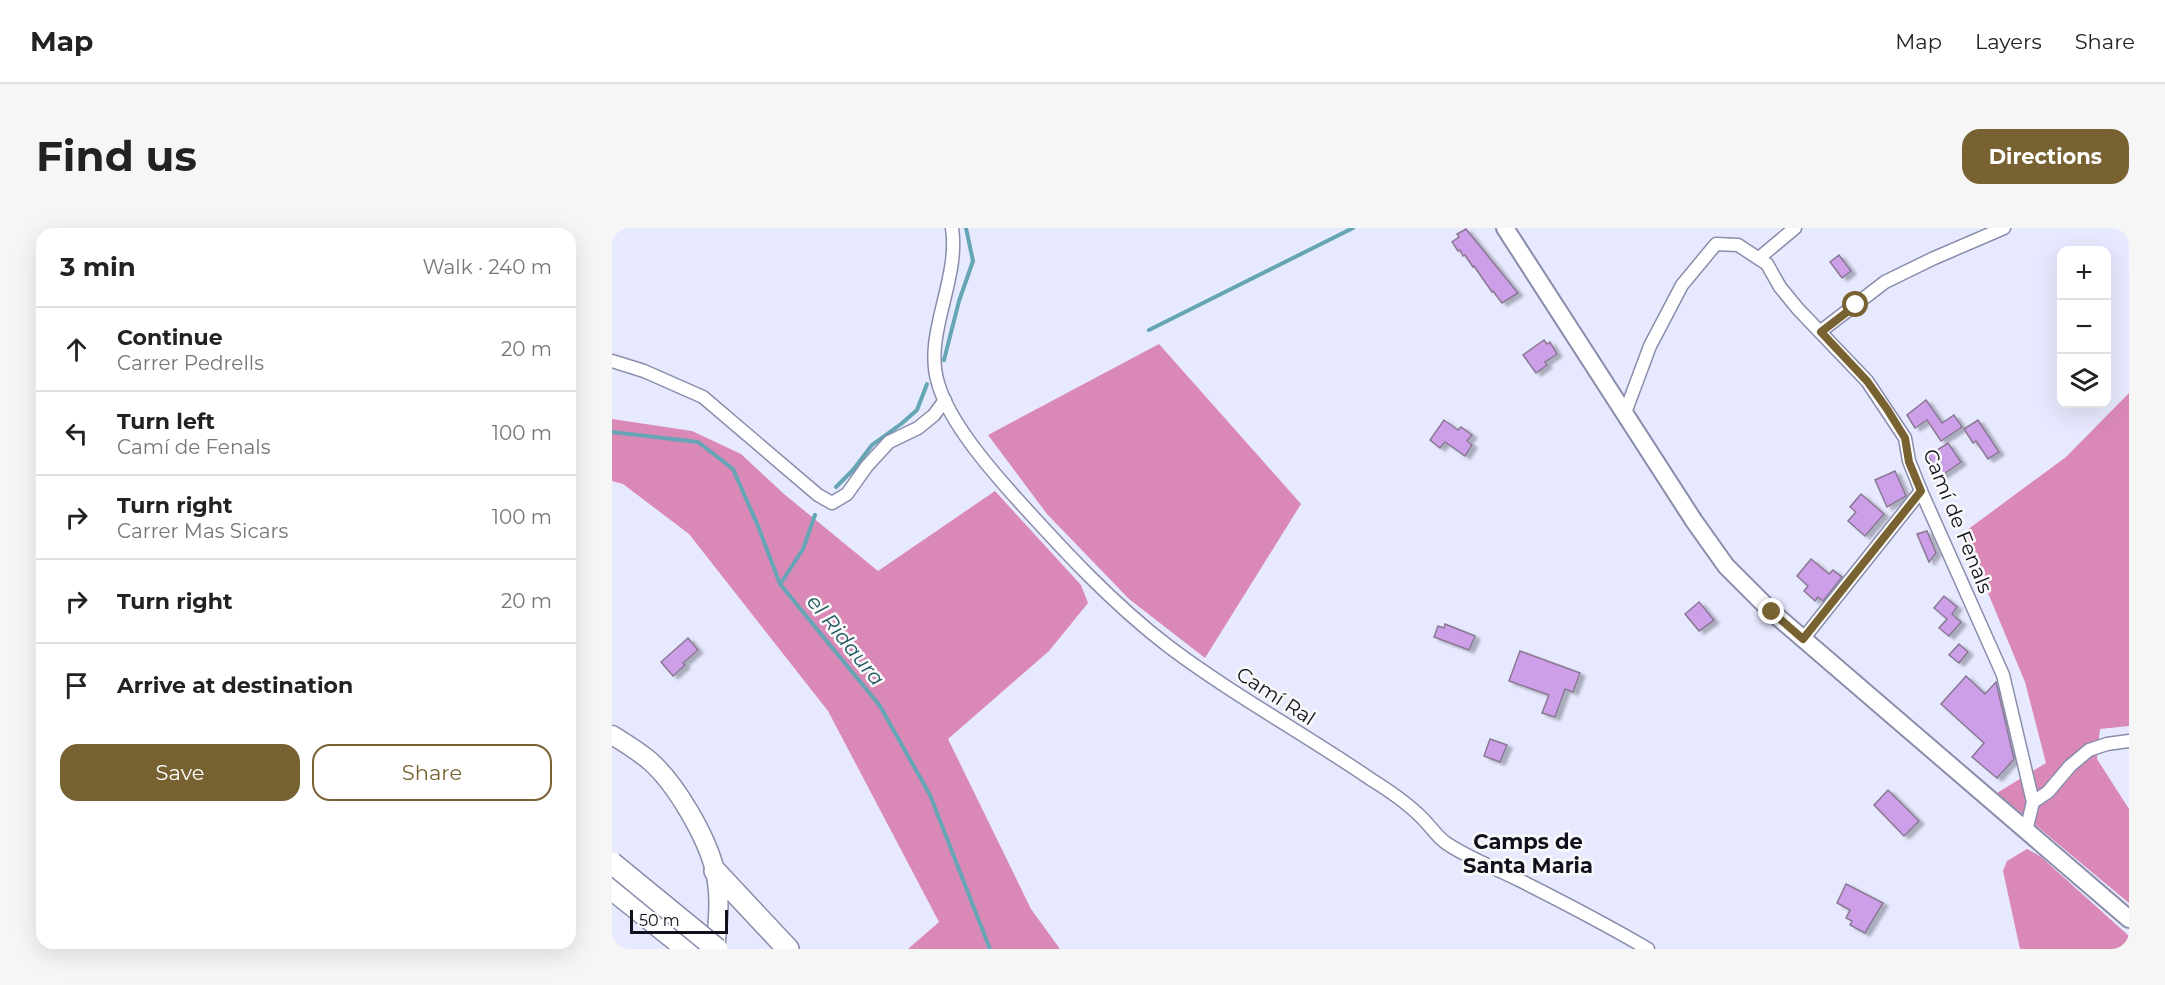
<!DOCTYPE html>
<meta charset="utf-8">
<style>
:root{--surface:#fff;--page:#f6f6f6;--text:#222;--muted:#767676;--line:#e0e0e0;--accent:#786232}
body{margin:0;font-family:Montserrat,sans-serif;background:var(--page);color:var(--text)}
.controls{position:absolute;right:18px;top:18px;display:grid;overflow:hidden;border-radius:12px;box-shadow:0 6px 24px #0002}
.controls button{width:54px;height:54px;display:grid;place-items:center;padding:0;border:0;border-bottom:2px solid var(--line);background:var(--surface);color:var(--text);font:30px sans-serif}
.scale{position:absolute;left:18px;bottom:15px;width:98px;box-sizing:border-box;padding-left:6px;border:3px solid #10111c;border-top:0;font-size:16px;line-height:21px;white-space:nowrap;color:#10111c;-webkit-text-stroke:4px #f9f9f9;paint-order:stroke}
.stop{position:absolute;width:18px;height:18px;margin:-14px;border:4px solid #786232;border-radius:50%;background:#fff}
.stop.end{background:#786232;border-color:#fff;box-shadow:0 2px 6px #0008}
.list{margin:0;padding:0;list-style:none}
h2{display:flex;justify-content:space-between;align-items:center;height:78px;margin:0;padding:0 24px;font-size:26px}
h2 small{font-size:20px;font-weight:400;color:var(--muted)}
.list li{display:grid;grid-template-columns:39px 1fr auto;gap:18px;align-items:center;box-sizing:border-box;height:84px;padding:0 24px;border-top:2px solid var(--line)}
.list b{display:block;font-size:22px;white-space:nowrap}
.list p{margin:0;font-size:20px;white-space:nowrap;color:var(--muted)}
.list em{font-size:20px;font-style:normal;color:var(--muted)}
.actions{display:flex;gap:12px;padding:18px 24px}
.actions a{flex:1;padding:14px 0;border:2px solid var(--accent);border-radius:18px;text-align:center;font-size:21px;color:var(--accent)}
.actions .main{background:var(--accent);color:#fff}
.icon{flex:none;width:33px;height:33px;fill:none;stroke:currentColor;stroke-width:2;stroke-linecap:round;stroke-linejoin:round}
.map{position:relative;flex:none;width:1517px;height:721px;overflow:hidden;border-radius:18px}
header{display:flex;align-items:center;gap:36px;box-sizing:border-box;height:84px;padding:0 30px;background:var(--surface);border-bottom:2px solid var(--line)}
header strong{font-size:28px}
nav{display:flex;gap:33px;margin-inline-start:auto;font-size:21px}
.intro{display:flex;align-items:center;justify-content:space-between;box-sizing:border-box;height:144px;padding:0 36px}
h1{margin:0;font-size:42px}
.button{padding:15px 27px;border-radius:18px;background:var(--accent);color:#fff;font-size:21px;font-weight:700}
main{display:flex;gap:36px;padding:0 36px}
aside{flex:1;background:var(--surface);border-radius:18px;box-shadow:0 6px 24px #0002}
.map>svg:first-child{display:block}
</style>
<header>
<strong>Map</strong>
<nav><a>Map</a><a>Layers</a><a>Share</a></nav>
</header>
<div class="intro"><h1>Find us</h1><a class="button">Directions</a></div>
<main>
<aside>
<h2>3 min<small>Walk · 240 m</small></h2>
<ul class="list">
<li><svg class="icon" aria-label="ahead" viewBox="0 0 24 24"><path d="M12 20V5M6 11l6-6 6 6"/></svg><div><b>Continue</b><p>Carrer Pedrells</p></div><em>20 m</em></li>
<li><svg class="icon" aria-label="left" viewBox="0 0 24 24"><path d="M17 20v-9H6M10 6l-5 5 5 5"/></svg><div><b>Turn left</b><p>Camí de Fenals</p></div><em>100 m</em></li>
<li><svg class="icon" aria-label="right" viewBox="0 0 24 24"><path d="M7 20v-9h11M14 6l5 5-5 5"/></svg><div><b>Turn right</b><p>Carrer Mas Sicars</p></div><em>100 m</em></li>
<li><svg class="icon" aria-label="right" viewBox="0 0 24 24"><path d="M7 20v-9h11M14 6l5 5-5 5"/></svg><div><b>Turn right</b></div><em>20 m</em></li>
<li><svg class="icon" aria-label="arrive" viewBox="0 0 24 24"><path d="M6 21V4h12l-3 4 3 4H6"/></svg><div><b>Arrive at destination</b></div></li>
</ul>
<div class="actions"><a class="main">Save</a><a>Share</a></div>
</aside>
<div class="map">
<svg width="1517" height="721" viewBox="0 0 1517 721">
<defs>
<filter id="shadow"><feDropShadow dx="5" dy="3" stdDeviation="1.5" flood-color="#0004"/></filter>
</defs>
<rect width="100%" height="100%" fill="#e7eafe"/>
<g fill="#da89b6">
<path d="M547,116L689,276L593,430L517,371L435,286L376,207Z"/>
<path d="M1517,165V498L1488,501L1485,531L1517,581V675L1385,565L1434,535L1413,454L1351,305L1454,229Z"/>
<path d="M0,191L80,203L129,226L172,266L266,343L383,263L469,357L476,375L437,423L336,511L419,681L448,721H296L327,694L216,483L77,306L11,256L0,253Z"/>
<path d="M1415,621L1428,628L1517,708V721H1408L1391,643L1395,633Z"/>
</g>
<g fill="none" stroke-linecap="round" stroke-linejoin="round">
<g stroke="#65a5b5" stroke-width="4">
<path d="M537,102L741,0"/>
<path d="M332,132L347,73L361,33L354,0"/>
<path d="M0,204L86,214L121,241L146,298L168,356L268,478L318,567L378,721"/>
<path d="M224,259L241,242L260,217L289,196L305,182L315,156"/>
<path d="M169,355L191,321L203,287"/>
</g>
</g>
<g fill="#cd9fe8" stroke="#897894" stroke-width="1.5" filter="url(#shadow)">
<path d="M854,1L906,65L890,75L881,63L880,64L862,38L861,39L853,27L851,28L848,22L846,23L840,14L847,9L845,6Z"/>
<path d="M1227,27L1239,43L1230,50L1218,34Z"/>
<path d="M932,112L935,116L938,114L945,126L933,134L935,137L924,145L911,127Z"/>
<path d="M1314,172L1330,195L1342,187L1350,199L1329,213L1315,192L1303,200L1295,187Z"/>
<path d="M832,192L846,202L849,199L860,207L855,213L860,217L853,228L833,214L828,220L818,212Z"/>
<path d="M1366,192L1387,224L1376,231L1364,213L1361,215L1352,201Z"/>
<path d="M1336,215L1349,234L1329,248L1316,228Z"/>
<path d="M1283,243L1294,268L1275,279L1263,252Z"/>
<path d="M1249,266L1272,286L1253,308L1236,293L1244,284L1238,279Z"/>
<path d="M1315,303L1324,325L1317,334L1305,306Z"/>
<path d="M1199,331L1217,346L1221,342L1230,349L1211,373L1206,369L1203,373L1192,363L1196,358L1185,348Z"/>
<path d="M1332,368L1345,379L1340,386L1349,394L1337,408L1327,400L1335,391L1322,380Z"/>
<path d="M1087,374L1102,392L1087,403L1073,386Z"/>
<path d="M833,396L863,408L857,422L822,409L826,398L832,400Z"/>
<path d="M76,410L86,422L71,435L73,437L61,448L49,434Z"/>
<path d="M1347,416L1356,424L1347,435L1337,427Z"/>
<path d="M908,423L968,445L961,464L953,461L943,489L930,485L937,467L897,453Z"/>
<path d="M1354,448L1373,466L1384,454L1402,531L1385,550L1360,529L1372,515L1329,476Z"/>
<path d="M878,511L895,517L888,534L872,528Z"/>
<path d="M1276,562L1307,593L1292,608L1262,577Z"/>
<path d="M1234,656L1271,675L1253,705L1238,697L1240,693L1234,690L1238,682L1225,675Z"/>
</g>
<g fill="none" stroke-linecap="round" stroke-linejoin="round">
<defs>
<g id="street">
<path d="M340,0C348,53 311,106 326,155C337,194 378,241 405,271C452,323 500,375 556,418C621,467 693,506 760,552C776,562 794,574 808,588C817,596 824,608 834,615C856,630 883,640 907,652C951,674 993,696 1036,721"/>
<path d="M1147,30L1183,0"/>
<path d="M1209,103L1273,54L1320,31L1392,0"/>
<path d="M0,133L32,143L91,169L206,267L220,275L235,266L255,238L277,214L306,200L322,187L333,172"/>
<path d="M1013,185L1038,118L1070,57L1104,16L1126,17L1155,36L1168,59L1186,81L1255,153L1293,210L1297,233L1309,263L1391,447L1421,574L1414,603"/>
<path d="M1191,411L1309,263"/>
<path d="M1421,574L1436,564L1458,538L1477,522L1495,516L1517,513"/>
</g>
<path id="secondary" d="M893,0L1082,293L1114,338L1160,384L1517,691"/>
<path id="primary" d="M0,507C13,515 26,523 38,533C64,556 95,609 103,643C109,668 106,696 103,721"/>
<g id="highway">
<path d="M103,643L176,721"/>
<path d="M0,661L75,721"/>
</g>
</defs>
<use href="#street" stroke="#898dab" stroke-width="15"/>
<use href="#secondary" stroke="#898dab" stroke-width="20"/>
<use href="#primary" stroke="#898dab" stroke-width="21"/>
<use href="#highway" stroke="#898dab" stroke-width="24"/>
<use href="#street" stroke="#fff" stroke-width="12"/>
<use href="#secondary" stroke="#fff" stroke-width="16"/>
<use href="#primary" stroke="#fff" stroke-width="18"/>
<use href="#highway" stroke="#fff" stroke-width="21"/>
<defs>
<path id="highway-bridge" d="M0,635L105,721"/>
</defs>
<use href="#highway-bridge" stroke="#898dab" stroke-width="24" stroke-linecap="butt"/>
<use href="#highway-bridge" stroke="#fff" stroke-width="21"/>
</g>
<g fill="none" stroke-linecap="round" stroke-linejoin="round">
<path stroke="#786232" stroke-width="8" d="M1160,384L1191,411L1309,263L1297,234L1293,210L1275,181L1255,153L1209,104L1244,77"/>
</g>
<g text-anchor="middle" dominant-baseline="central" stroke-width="5" stroke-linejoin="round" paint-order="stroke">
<g font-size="20" fill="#10111c" stroke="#f9f9f9">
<text transform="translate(1346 293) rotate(68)">Camí de Fenals</text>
<text transform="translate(664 468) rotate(33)">Camí Ral</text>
</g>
<g font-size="21" font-style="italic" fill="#265a64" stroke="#f9f9f9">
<text transform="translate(234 412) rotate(51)">el Ridaura</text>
</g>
<g font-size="21" font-weight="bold" fill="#10111c" stroke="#f9f9f9">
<text x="916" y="613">Camps de<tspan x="916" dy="24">Santa Maria</tspan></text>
</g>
</g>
</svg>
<div class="controls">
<button>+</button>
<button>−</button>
<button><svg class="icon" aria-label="layers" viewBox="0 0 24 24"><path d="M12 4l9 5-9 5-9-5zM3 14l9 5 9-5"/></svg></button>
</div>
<div class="scale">50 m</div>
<div class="stop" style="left:1244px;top:77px"></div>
<div class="stop end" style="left:1160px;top:384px"></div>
</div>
</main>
